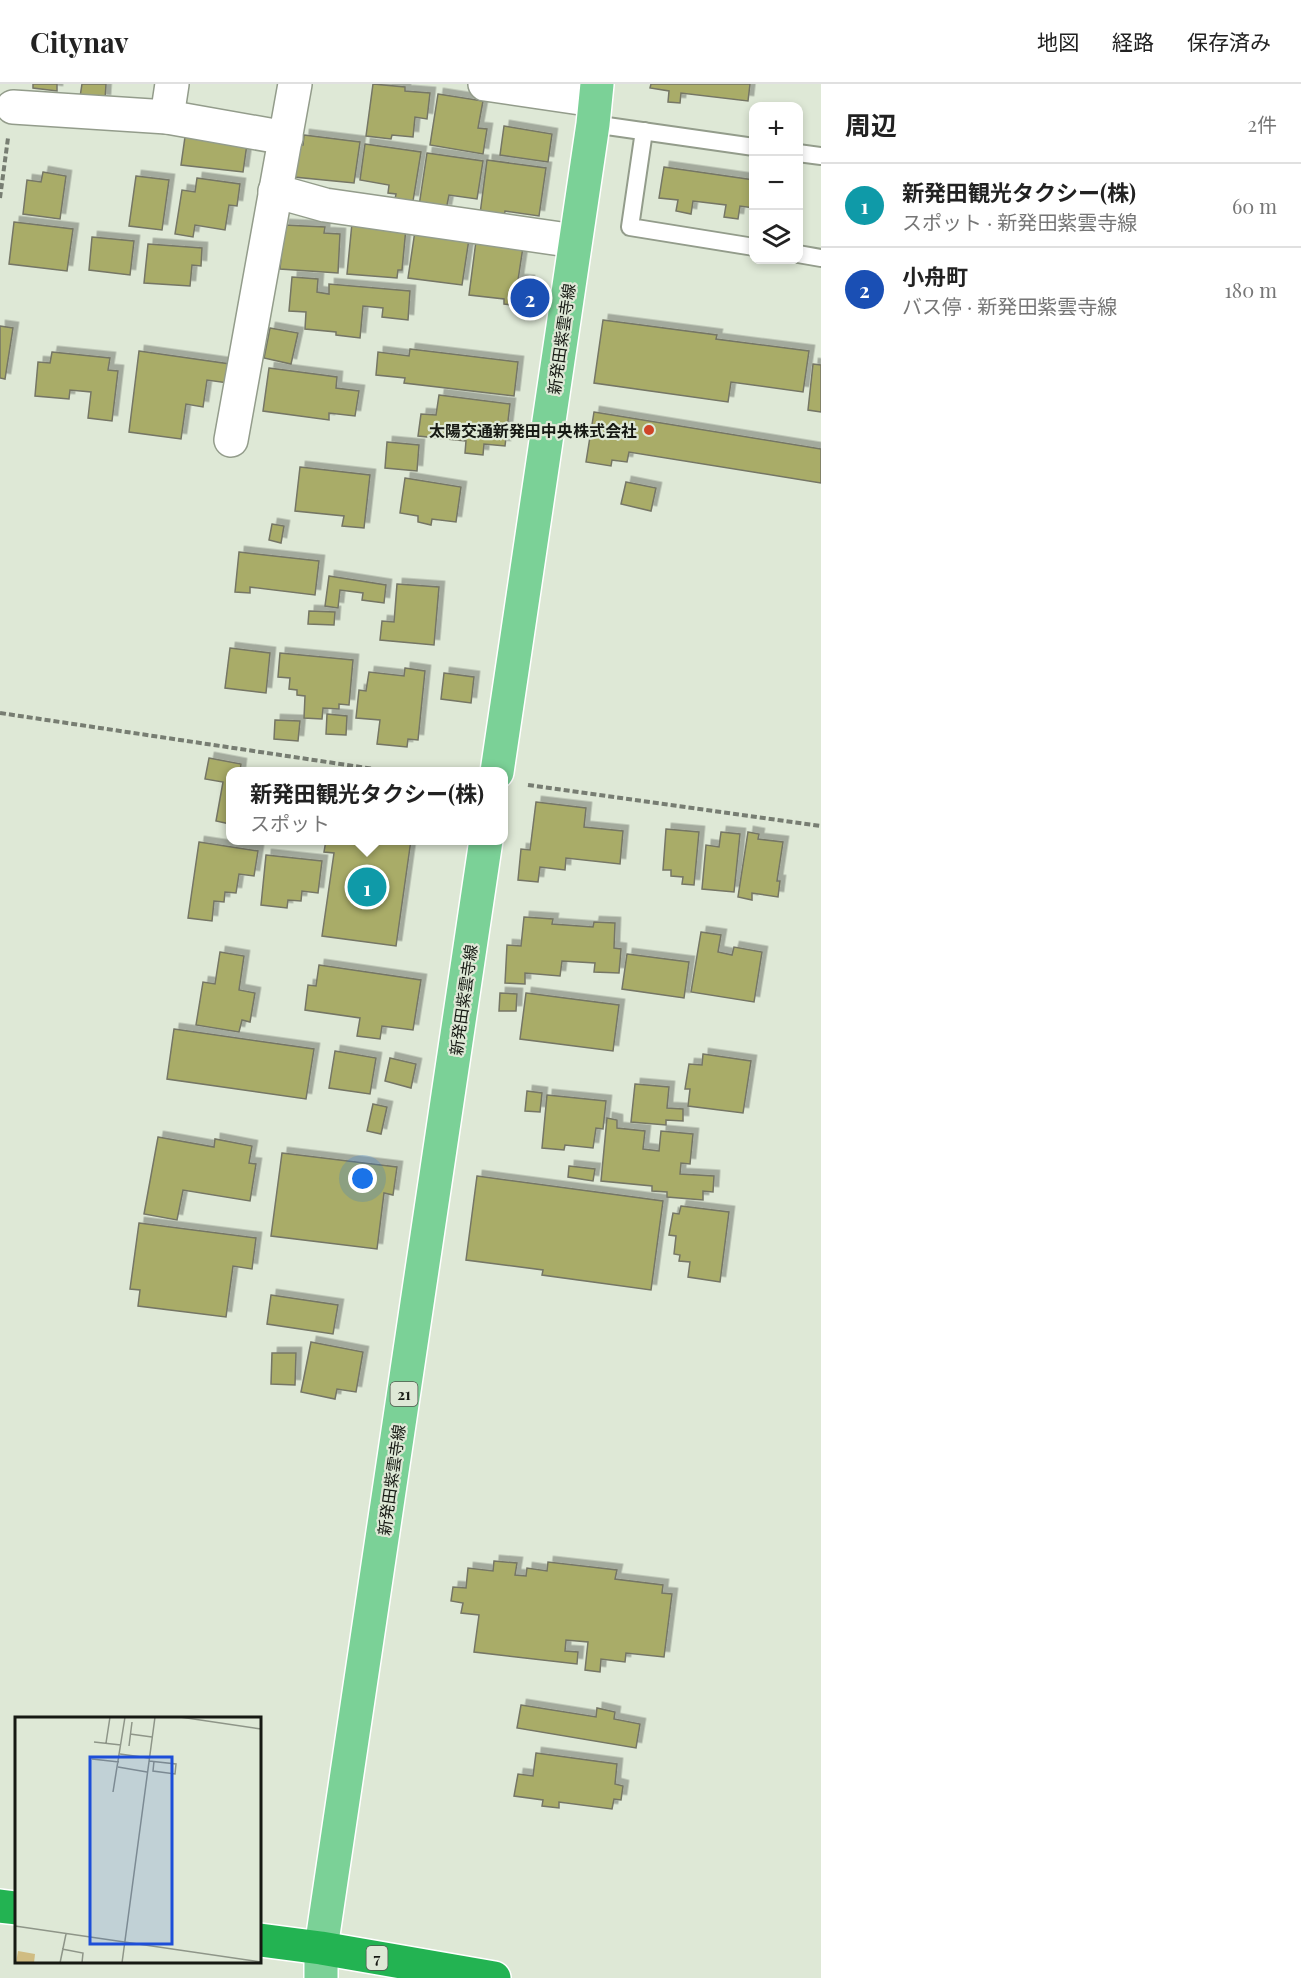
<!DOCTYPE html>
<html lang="ja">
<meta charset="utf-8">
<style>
:root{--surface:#fff;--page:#f6f6f6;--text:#222;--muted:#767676;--line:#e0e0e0;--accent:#d93025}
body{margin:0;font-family:"Playfair Display","Noto Sans JP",serif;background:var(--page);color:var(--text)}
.controls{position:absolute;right:18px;top:18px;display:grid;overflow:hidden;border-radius:12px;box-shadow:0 3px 9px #0003}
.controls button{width:54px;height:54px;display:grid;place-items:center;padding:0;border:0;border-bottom:2px solid var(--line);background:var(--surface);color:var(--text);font:30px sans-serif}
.you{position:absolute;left:363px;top:1095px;width:21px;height:21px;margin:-15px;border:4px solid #fff;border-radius:50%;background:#1a73e8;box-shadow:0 0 0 9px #1a73e833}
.badge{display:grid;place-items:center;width:39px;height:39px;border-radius:50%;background:var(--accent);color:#fff;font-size:20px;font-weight:700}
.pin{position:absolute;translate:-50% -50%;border:3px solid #fff;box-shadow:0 2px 6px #0006}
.popup{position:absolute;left:226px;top:683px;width:282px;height:78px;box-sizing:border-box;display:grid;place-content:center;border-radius:12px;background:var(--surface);filter:drop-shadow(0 2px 4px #0005);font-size:20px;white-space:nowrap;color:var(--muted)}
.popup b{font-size:22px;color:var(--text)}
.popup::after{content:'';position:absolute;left:50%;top:100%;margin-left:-12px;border:12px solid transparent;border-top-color:var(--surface)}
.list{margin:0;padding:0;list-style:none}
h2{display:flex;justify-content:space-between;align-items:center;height:78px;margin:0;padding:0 24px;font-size:26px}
h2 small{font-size:20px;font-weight:400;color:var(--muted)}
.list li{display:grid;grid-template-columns:39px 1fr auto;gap:18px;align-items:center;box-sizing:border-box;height:84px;padding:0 24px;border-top:2px solid var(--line)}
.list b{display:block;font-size:22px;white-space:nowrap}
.list p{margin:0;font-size:20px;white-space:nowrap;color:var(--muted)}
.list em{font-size:20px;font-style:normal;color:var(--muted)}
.icon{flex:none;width:33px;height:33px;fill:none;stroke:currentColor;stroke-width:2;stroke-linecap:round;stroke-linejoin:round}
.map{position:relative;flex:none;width:821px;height:1894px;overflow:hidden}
header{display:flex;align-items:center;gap:36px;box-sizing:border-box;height:84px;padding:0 30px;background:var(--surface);border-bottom:2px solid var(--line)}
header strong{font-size:28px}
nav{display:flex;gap:33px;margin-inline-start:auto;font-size:21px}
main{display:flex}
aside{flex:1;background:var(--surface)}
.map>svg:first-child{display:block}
</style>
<header>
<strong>Citynav</strong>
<nav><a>地図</a><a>経路</a><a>保存済み</a></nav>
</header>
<main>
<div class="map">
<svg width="821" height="1894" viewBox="0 0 821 1894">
<defs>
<filter id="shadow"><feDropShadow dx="5.5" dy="-5.5" stdDeviation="0" flood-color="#0004"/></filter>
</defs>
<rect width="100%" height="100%" fill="#dee8d6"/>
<g fill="#a9ac68" stroke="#757665" stroke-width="1.5" filter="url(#shadow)">
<path d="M33,0H57V7L33,4Z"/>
<path d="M82,0H106L105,16L80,13Z"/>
<path d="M373,0L405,3V7L430,9L427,35L415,33L413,53L392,51L391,55L366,52Z"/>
<path d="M651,0H750L748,17L681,9L680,19L668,18L669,7L650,4Z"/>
<path d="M438,10L483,17L478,44L487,45L483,70L430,61Z"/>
<path d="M504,42L552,50L548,78L500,71Z"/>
<path d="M186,46L247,60L243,88L181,81Z"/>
<path d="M304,51L360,58L354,99L294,93L299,61H303Z"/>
<path d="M365,60L421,68L413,117L395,115L396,110L388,109L389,101L360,96Z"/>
<path d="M427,69L483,77L477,115L449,111L446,126L419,122Z"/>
<path d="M487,76L546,84L539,132L505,127L504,133L480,130Z"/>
<path d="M664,83L754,96V124L740,122L738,135L724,133L726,121L693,117L691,130L676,127L678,116L659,114Z"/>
<path d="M43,88L66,92L60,135L23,130L27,96L41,98Z"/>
<path d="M136,92L169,96L162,146L129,142Z"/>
<path d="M197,94L240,100L237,122L229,121L225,146L195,141L193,153L175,150L182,106L195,108Z"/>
<path d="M14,138L73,145L67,187L9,180Z"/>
<path d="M352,139L406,144L402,186H398L397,194L347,190Z"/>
<path d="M284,141L325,143L324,149L340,150L338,189L280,185Z"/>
<path d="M415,147L469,155L462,201L408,194Z"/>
<path d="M92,153L134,157L130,191L89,186Z"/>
<path d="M476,157L523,163L518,196L529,197L526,223L504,220V215L469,211Z"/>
<path d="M148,160L202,164L201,182L192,181L190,202L144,199Z"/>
<path d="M292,193L318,195L317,208L329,210V200L410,207L408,236L382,233L383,224L363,222L360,254L336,251V248L305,245L306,228L289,227Z"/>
<path d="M603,236L717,251L716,255L809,267L803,308L731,298L728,318L594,299Z"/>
<path d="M0,242L13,244L5,295L0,294Z"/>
<path d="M270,244L298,249L291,280L264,274Z"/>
<path d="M410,265L518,278L514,312L404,299L405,294L376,291L378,268L409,272Z"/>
<path d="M139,267L230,280L228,299L207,296L203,323L186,320L181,355L129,348Z"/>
<path d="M52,268L110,274L108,286L118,287L112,337L88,334L91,308L70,306L69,315L35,312L38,278L50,279Z"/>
<path d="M813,280L821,281V328L808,326Z"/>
<path d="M269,284L337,293L336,304L359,307L355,332L329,329V336L263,327Z"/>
<path d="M439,311L510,320L505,362L484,360L483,371L465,369L466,357L418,352L421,330L436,331Z"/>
<path d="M594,328L821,365V399L629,368L627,378L612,376L611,382L586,378Z"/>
<path d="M387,358L419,361L417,387L385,384Z"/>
<path d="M300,383L370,391L364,444L342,442L344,432L295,427Z"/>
<path d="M405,394L461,403L456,438L432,435L431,441L418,438V432L400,429Z"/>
<path d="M626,398L656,404L651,427L621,420Z"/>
<path d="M272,440L284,442L281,459L269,456Z"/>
<path d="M239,468L319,477L315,511L250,503V509L235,508Z"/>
<path d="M329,492L386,501L384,519L362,516L363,509L340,506L338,524L325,522Z"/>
<path d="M397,500L439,503L434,561L380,556L382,537L394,538Z"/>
<path d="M309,527L335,528L334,541L308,540Z"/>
<path d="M230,564L270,569L266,609L225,604Z"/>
<path d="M280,569L353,576L349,621L339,620V625L323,624L322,635L304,634L305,612L297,611V606L289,605L290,594L278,593Z"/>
<path d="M405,584L425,587L418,656L408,655L407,663L377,660L380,636L356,634L359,606L366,607L369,588L404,592Z"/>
<path d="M444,589L474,593L471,619L441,615Z"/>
<path d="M327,630L347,632L346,651L326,650Z"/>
<path d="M275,636L300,637L298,657L274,655Z"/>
<path d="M209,674L241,680L240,688H230V740L216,737L223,698L205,695Z"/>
<path d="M536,718L586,724L584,743L623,747L620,780L566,774L565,786L540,783L538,798L518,796L521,765L530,766Z"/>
<path d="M666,745L699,748L694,801L682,800L683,793L671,792V786H663Z"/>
<path d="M721,748L740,750L734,808L702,805L706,761L719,763Z"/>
<path d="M748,748L759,750L758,755L783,758L777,797H780L778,813L752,809V816L738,813Z"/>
<path d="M326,756H411L396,862L322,852L334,769L324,768Z"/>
<path d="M199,758L258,767L254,792L239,790L236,809L225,808L224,818L214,817L212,837L188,834Z"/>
<path d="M266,771L322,777L318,809L302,807L301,817L288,816L287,824L261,821Z"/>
<path d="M524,833L553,835L552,840L593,843L594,838L615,839L614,864L621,865L619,889L594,888L595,879L562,877L560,892L525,889V900L505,899L507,861L521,862Z"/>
<path d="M701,848L721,851L718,868L732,871L734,863L762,868L754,918L691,908Z"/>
<path d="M220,868L244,872L239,906L255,909L250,938L242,936L239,948L196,941L203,898L215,900Z"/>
<path d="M627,870L689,878L684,914L622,905Z"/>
<path d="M319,881L421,896L413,946L382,942L380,955L357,952L360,934L305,926L308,901L316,902Z"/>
<path d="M500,909L517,910L516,927H499Z"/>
<path d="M526,909L619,921L613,967L520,955Z"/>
<path d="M174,945L314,965L306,1015L167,995Z"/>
<path d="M335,967L376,974L370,1010L329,1004Z"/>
<path d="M703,970L751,977L743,1029L688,1022L690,1005H685L689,980L702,981Z"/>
<path d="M390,974L416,980L411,1004L385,997Z"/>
<path d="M635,1000L669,1003L667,1024L683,1025V1037L666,1036V1041L631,1038Z"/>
<path d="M527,1007L542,1009L540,1028L525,1027Z"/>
<path d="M547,1011L606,1017L603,1045L596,1044L593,1064L565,1061L564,1066L542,1064Z"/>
<path d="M373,1020L387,1023L381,1050L367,1047Z"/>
<path d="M607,1034L617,1036V1044L645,1047L643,1065L659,1067L661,1047L693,1050L690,1080L681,1079L680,1090L714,1092L713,1108L703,1107V1116L667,1113V1108L652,1107V1102L601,1097Z"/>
<path d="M158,1053L214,1063L215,1055L252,1062L249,1079L256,1080L250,1117L183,1106L177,1136L144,1130Z"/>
<path d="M282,1069L397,1083L393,1111L384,1109L377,1165L271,1152Z"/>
<path d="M569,1082L595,1085L593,1097L568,1093Z"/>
<path d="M477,1092L663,1117L651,1206L542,1191L543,1186L466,1176Z"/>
<path d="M681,1122L729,1128L720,1198L688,1193L690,1178L679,1177L680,1171L674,1170L676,1152L669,1151L673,1129L679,1130Z"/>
<path d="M139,1139L256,1154L252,1185L233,1182L226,1233L138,1222L140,1206L130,1205Z"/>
<path d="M271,1211L338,1221L333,1250L267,1240Z"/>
<path d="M311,1258L363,1268L356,1308L337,1305L335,1315L301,1308Z"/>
<path d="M272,1269H296L295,1301L271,1300Z"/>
<path d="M494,1477L517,1479L515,1491L526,1492L527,1484L547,1487L548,1478L617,1486L615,1495L663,1501L662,1509L672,1510L664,1573L626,1569L625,1578L601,1575L600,1588L585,1586L588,1558L566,1556L565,1567L578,1568L577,1580L474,1568L479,1531L461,1529L463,1519L451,1517L453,1503L466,1504L468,1484L493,1487Z"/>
<path d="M521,1621L596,1633L597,1624L615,1628L614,1635L640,1640L636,1664L517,1644Z"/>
<path d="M536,1669L617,1680L615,1700L623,1702L621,1716L614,1715L612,1725L559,1718V1724L542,1722L543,1716L514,1712L518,1690L533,1692Z"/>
</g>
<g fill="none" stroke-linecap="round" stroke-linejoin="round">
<defs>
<g id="lane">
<path d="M593,40L754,63"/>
<path d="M644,47L630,143L754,163"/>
<path d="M798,69L821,72"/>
<path d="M798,170L821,174"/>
</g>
<g id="street">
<path d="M485,0L594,16"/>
<path d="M13,23L167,33L286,54"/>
<path d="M167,33L172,0"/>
<path d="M275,107L325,121L575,157"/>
<path d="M231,356L295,0"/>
</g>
<g id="primary">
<path d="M497,688L593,40L597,0"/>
<path d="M321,1894V1864L486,756"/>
</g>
<g id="highway">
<path d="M0,1822L16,1824"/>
<path d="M260,1856L321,1864L494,1894"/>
</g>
</defs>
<use href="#lane" stroke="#939c8b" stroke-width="20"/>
<use href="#street" stroke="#939c8b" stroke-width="36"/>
<use href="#primary" stroke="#fff" stroke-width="36"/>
<use href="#highway" stroke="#fff" stroke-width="36"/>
<g stroke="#777d72" stroke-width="4" stroke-dasharray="6 3" stroke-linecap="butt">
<path d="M0,114L8,54"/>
<path d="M0,629L394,688"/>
<path d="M528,701L821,742"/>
</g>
<use href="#lane" stroke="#fff" stroke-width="16"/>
<use href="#street" stroke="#fff" stroke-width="33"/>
<use href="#primary" stroke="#7bd197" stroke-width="33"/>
<use href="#highway" stroke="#23b352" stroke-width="33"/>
</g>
<circle fill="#cf4528" stroke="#dee8d6" stroke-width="2" cx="649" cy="346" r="6"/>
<g text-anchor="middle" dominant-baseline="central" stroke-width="4.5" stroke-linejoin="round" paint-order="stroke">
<g fill="#dee8d6" stroke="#52574e" stroke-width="1.5">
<rect x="390.5" y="1298" width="27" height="24" rx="4.5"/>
<rect x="366.5" y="1862" width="21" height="24" rx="4.5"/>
</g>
<g font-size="15" font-weight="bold" fill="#161913">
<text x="404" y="1310">21</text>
<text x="377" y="1874">7</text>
</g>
<g font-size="16" fill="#161913" stroke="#dee8d6">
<text transform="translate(561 255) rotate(-82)">新発田紫雲寺線</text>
<text transform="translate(463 916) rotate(-82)">新発田紫雲寺線</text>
<text transform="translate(391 1396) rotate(-82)">新発田紫雲寺線</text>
</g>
<g font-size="16" font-weight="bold" fill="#161913" stroke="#dee8d6" text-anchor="end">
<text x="637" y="346">太陽交通新発田中央株式会社</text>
</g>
</g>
<g transform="translate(15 1633)">
<rect width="246" height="246" fill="#dee8d6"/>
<path d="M3,234L20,237L19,246H1Z" fill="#d0bc82"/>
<path fill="none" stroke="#8e9588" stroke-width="1.5" d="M165,0L246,12M115,17L137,20M79,25L106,28M91,26L95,0M114,29L117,5M105,37L134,41M77,42L104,45M134,44L161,47L160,57L138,54L139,44M103,50L132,55M98,75L110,0M0,209L246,245M47,232L68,236L67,246M45,246L51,217M107,246L140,0"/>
<path fill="#1d4ed8" fill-opacity="0.15" stroke="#1d4ed8" stroke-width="3" d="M75,40H157V227H75Z"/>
<rect width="246" height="246" fill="none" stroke="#161913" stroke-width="3"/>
</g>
</svg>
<div class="controls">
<button>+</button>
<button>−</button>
<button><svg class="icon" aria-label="layers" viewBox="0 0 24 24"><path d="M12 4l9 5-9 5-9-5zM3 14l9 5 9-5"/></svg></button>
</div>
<div class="you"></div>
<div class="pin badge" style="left:367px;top:803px;background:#0f9aa8">1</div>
<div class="popup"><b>新発田観光タクシー(株)</b>スポット</div>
<div class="pin badge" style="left:530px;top:214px;background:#1a4fb4">2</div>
</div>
<aside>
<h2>周辺<small>2件</small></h2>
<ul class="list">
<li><span class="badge" style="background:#0f9aa8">1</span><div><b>新発田観光タクシー(株)</b><p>スポット · 新発田紫雲寺線</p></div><em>60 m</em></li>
<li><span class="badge" style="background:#1a4fb4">2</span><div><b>小舟町</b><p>バス停 · 新発田紫雲寺線</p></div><em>180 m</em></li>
</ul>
</aside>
</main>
